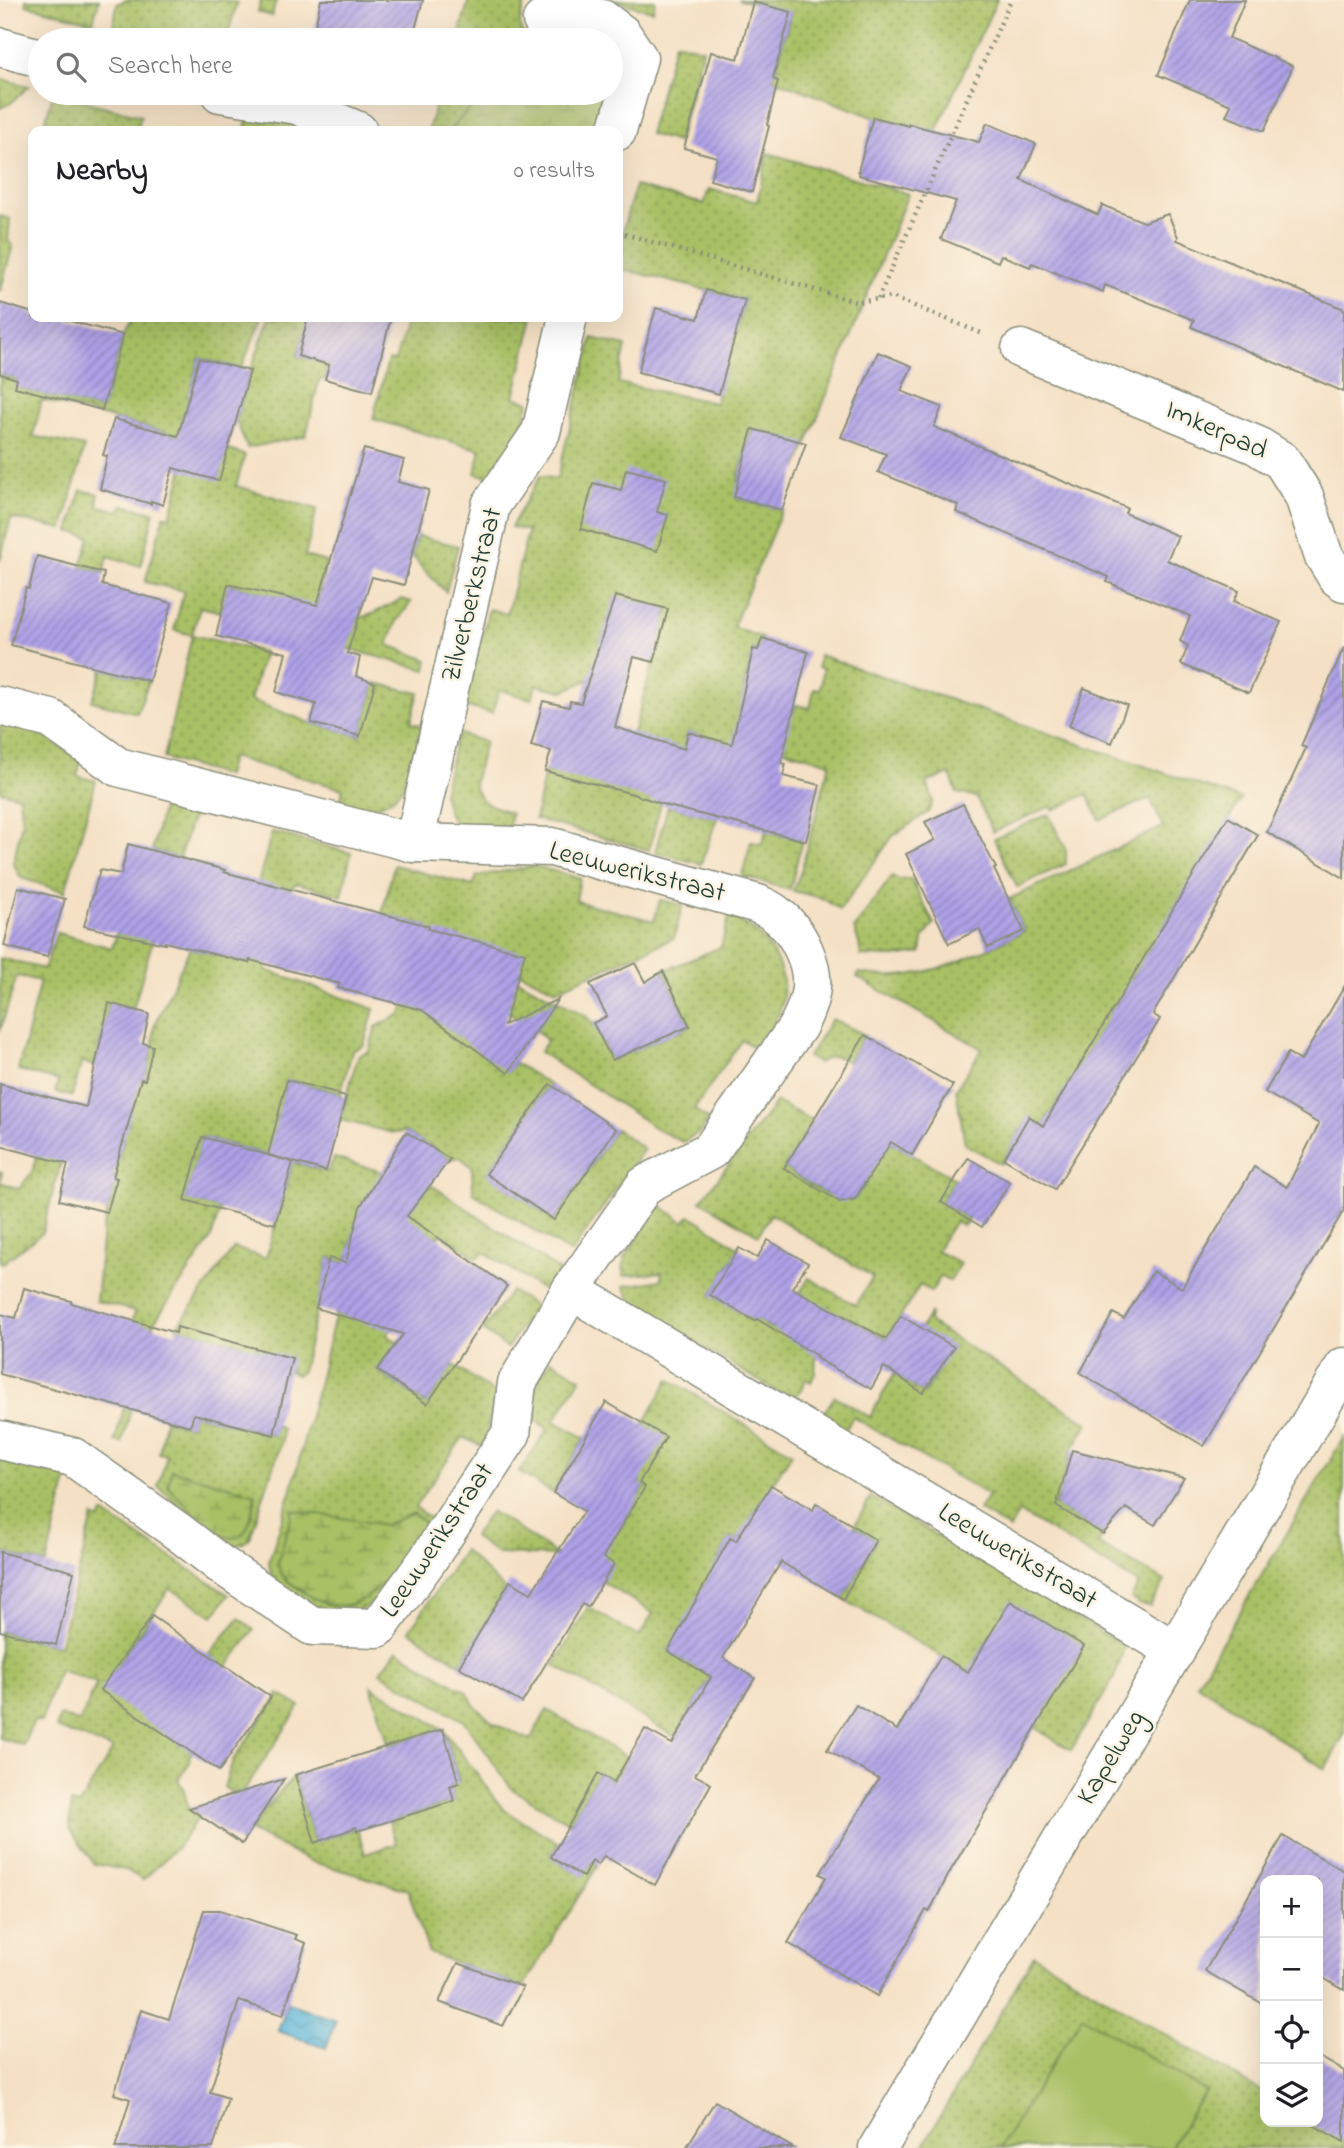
<!DOCTYPE html>
<meta charset="utf-8">
<style>
:root{--surface:#fff;--page:#f6f6f6;--text:#202124;--muted:#757577;--line:#e0e0e0}
body{margin:0;font-family:"Indie Flower",sans-serif;background:var(--page);color:var(--text)}
.controls{position:absolute;right:21px;bottom:21px;display:grid;overflow:hidden;border-radius:14px;box-shadow:0 7px 28px #0002}
.controls button{width:63px;height:63px;display:grid;place-items:center;padding:0;border:0;border-bottom:2px solid var(--line);background:var(--surface);color:var(--text);font:35px sans-serif}
.list{margin:0;padding:0;list-style:none}
h2{display:flex;justify-content:space-between;align-items:center;height:91px;margin:0;padding:0 28px;font-size:30px}
h2 small{font-size:23px;font-weight:400;color:var(--muted)}
.icon{flex:none;width:38px;height:38px;fill:none;stroke:currentColor;stroke-width:2;stroke-linecap:round;stroke-linejoin:round}
.map{position:relative;flex:none;width:1344px;height:2148px;overflow:hidden}
.search{position:absolute;background:var(--surface);box-shadow:0 7px 28px #0002;left:28px;top:28px;width:595px;height:77px;display:flex;align-items:center;gap:18px;box-sizing:border-box;padding:0 24px;border-radius:38px;color:var(--muted);font-size:26px}
.panel{position:absolute;background:var(--surface);box-shadow:0 7px 28px #0002;left:28px;top:126px;width:595px;height:196px;border-radius:14px}
.map>svg:first-child{display:block}
</style>
<div class="map">
<svg width="1344" height="2148" viewBox="0 0 1344 2148">
<defs>
<pattern id="grass-dots" width="8" height="8" patternUnits="userSpaceOnUse" patternTransform="scale(1.75)"><rect width="8" height="8" fill="#a9c065"/><path d="M2 2h.1M6 6h.1" fill="none" stroke="#899d54" stroke-width="1.8" stroke-linecap="round"/></pattern>
<pattern id="wetland-marsh" width="20" height="14" patternUnits="userSpaceOnUse" patternTransform="scale(1.75)"><rect width="20" height="14" fill="#a9c065"/><path d="M1 5h8M5 5V1M11 12h8M15 12V8" fill="none" stroke="#899d54"/></pattern>
<pattern id="water-waves" width="16" height="10" patternUnits="userSpaceOnUse" patternTransform="scale(1.75)"><rect width="16" height="10" fill="#5db6da"/><path d="M0 5q4-4 8 0t8 0" fill="none" stroke="#4c95b2"/></pattern>
<pattern id="building-hatch" width="6" height="6" patternUnits="userSpaceOnUse" patternTransform="scale(1.75)"><rect width="6" height="6" fill="#afa1e7"/><path d="M-1 1l2-2M0 6l6-6M5 7l2-2" fill="none" stroke="#8e84bc"/></pattern>
</defs>
<rect width="100%" height="100%" fill="#fcf5e5"/>
<filter id="ink" filterUnits="userSpaceOnUse"><feTurbulence type="fractalNoise" baseFrequency=".0143" numOctaves="2"/><feDisplacementMap in="SourceGraphic" scale="14" xChannelSelector="R" yChannelSelector="G"/><feConvolveMatrix kernelMatrix="1 2 1 2 8 2 1 2 1" color-interpolation-filters="sRGB"/></filter>
<filter id="wash" filterUnits="userSpaceOnUse"><feTurbulence type="fractalNoise" baseFrequency=".00686" numOctaves="4" result="noise"/><feDisplacementMap in="SourceGraphic" scale="28" xChannelSelector="R" yChannelSelector="G"/><feGaussianBlur stdDeviation="1.57" result="paint"/><feColorMatrix in="noise" values="0 0 0 0 0 0 0 0 0 0 0 0 0 0 0 0 0 1.4 0 .05"/><feComposite in="paint" operator="in"/></filter>
<g filter="url(#wash)">
<rect width="100%" height="100%" fill="#f4e0c4"/>
<g fill="url(#grass-dots)" stroke="#647e4c" stroke-width="2">
<path d="M26,0H99L93,22L26,5Z"/>
<path d="M126,0H225L237,3L226,40H118L121,29L113,27L117,4Z"/>
<path d="M261,0H276L272,16L258,12Z"/>
<path d="M469,0H526C521,19 511,32 536,40H420L421,39L458,38Z"/>
<path d="M611,0H655L653,11Z"/>
<path d="M738,0H997L936,131L873,117L773,79L791,13L753,2Z"/>
<path d="M573,31L589,32L604,40H547Z"/>
<path d="M675,42L703,49L678,142L649,134Z"/>
<path d="M611,47L619,64L605,131H428L435,106L428,93H611Z"/>
<path d="M0,79L29,86L11,103L0,108Z"/>
<path d="M53,93L141,116L137,131H43Z"/>
<path d="M250,111L321,131H244Z"/>
<path d="M768,153L908,194L797,468L780,463L786,438L752,429L739,476L736,498L782,510L733,627L762,638L758,650L753,649L744,687L753,756L721,741L688,732L684,749L661,803L649,850L535,819L545,771L631,740L668,610L615,598L590,679L563,691L536,685L532,699L499,690L492,713L463,706L489,609L507,614L528,531L511,527L540,476L557,479L592,338L626,346L618,383L716,403L717,391L730,354L745,300L618,268V248L635,186L704,204L709,189L757,202Z"/>
<path d="M0,216L10,219L8,241L13,245L0,292Z"/>
<path d="M132,317H262L241,369L199,358L179,436L42,400L33,436L84,447L63,529L11,518L0,561V374L17,379L16,387L102,410L123,335Z"/>
<path d="M270,317H308L298,356L324,363L337,317H341L325,379L319,380L306,436L247,448L236,420L250,372Z"/>
<path d="M408,317H446L468,320L469,317H534L514,397L529,402L521,435L496,479L475,473L481,450L373,419L388,360L395,361Z"/>
<path d="M191,439L245,455L236,486L317,509L305,556L326,562L311,628L370,615L402,599L411,602L396,623L388,645L428,660L426,670L257,624L264,593L229,584L222,612L200,607L192,635L264,652L250,700L311,723L360,736L375,683L419,693L411,722L422,726C410,776 405,818 339,806L343,789L231,757L226,776L164,758L192,635L174,630L184,591L145,582L164,516L170,517Z"/>
<path d="M81,490L98,494V506L120,511L123,505L154,512L141,566L108,556L104,573L81,567L90,537L69,531Z"/>
<path d="M417,536L458,546L446,592L423,569L412,555Z"/>
<path d="M819,655L1241,799L1043,1126L1029,1117L1001,1164L965,1144L956,1089L982,1049L857,977L858,973C870,974 883,977 896,976C941,974 984,950 1024,931L1009,899L1163,827L1150,798L1100,820L1087,794L1053,810L1051,806L993,832L976,797L957,793L950,774L927,782L933,801L928,812L893,836L840,910L822,898L793,891L800,874L830,763L779,748L796,705L810,708L814,689H820L823,669L818,667Z"/>
<path d="M103,669L149,681L137,713L92,701Z"/>
<path d="M0,722L28,727L81,760L77,776L96,781L65,892L21,878L13,863L22,822L19,796L0,791Z"/>
<path d="M457,733L485,742L474,783C477,804 494,806 511,813L508,831L462,828L454,823L449,814L443,793Z"/>
<path d="M164,801L195,809L179,858L152,850Z"/>
<path d="M668,806L717,818L701,864L655,852Z"/>
<path d="M1048,814L1066,849V864L1017,887L994,839Z"/>
<path d="M766,831L802,840L790,890L742,876L751,842L762,844Z"/>
<path d="M272,832L351,853L342,896L297,883L290,889L276,945L268,948L266,970L374,1009L364,1045L352,1051L340,1096L337,1095V1092L287,1080L276,1130L299,1136L293,1162L328,1172L334,1158L383,1172L380,1186L414,1205L430,1184L560,1271L546,1292L484,1252L477,1258L441,1234L435,1240L408,1279L409,1281L397,1297L408,1305L387,1335L398,1342L378,1371L426,1404L453,1365L496,1394L483,1447L463,1437L415,1507L432,1520L377,1600C345,1622 323,1616 293,1594C278,1583 270,1581 269,1561L292,1488L336,1313L374,1322L383,1287L356,1280L368,1238L353,1234L350,1248L356,1250L353,1260L349,1259L348,1263L329,1258L302,1371L297,1375L289,1371L290,1365L241,1353L243,1345L177,1327L234,1248L266,1258L293,1162L202,1137L186,1199L220,1209L211,1239L153,1324L122,1443L115,1441L138,1355L128,1352L127,1343L135,1311L96,1301L103,1228L117,1178L92,1171L96,1155L118,1159L124,1139L102,1133L117,1073L145,1080L153,1046L154,1027L190,948L249,963L253,949L241,946Z"/>
<path d="M394,865L473,886L477,876L535,866L580,878L576,901L654,921L660,900L683,905L674,938L556,990L519,972L517,979L585,1015L593,1023L612,1060L690,1026L663,971L721,947L729,917C764,929 792,969 781,1007C776,1023 766,1037 758,1050L742,1040L694,1109L709,1120L700,1132L683,1142L660,1131L540,1052L547,1041L537,1031L496,1004L508,1072L515,1063L569,1097L553,1090L545,1091L491,1167L507,1188L554,1220L616,1129L644,1149L571,1253L473,1193L472,1167L460,1157L450,1159L406,1132L393,1133L340,1120L358,1056L369,1051L376,1027L401,1014L405,1006L428,926L382,914Z"/>
<path d="M892,876L899,880L911,879L934,924L923,939L921,953L894,957L861,956L859,943L854,929Z"/>
<path d="M155,932L133,1009L109,1004L95,1067L82,1061L72,1096L55,1092L59,1081L18,1070L40,981L17,976L0,1031V958L44,969L57,933L112,948L117,933Z"/>
<path d="M832,1019L865,1035L848,1062C836,1055 830,1055 818,1063L808,1057Z"/>
<path d="M776,1102L813,1121L784,1168C805,1181 830,1203 855,1199L872,1172L886,1139L955,1179L941,1202L969,1219L963,1226L955,1221L936,1251L960,1263L950,1281L941,1276L931,1292L920,1285L887,1339L842,1315L832,1332L790,1308L809,1278L855,1305L873,1277L771,1214L758,1235L701,1201Z"/>
<path d="M46,1125L69,1133L42,1233L3,1263L0,1262V1171L2,1172L0,1182L19,1189L32,1172Z"/>
<path d="M660,1205L684,1222L690,1215L739,1248L711,1295L755,1321L757,1319L771,1328L828,1339L816,1358L815,1373L811,1382L806,1379L794,1402L633,1305L624,1286L661,1280L662,1272L623,1276L624,1258Z"/>
<path d="M511,1291L535,1306L507,1348L483,1330Z"/>
<path d="M930,1313L929,1322L1088,1423L1072,1450L1063,1480L1067,1482L1054,1505L1103,1534L1098,1544L1165,1581L1150,1606L1138,1604L1131,1598L1139,1584L1019,1512L1010,1529L979,1510L988,1495L853,1417L844,1432L821,1417L835,1396L870,1417L894,1374L924,1393L940,1367L909,1348Z"/>
<path d="M551,1360L581,1378L554,1421L585,1438L553,1493L519,1472L548,1429L529,1415L536,1383Z"/>
<path d="M669,1379L792,1453L750,1519L746,1547L730,1538L670,1652L711,1677L675,1737L554,1665L588,1607L639,1637L653,1613L603,1582L577,1541L600,1520L619,1530L644,1488L639,1483L644,1424Z"/>
<path d="M194,1414L273,1435L276,1425L282,1429V1440L250,1538C240,1547 232,1547 219,1544L158,1486L167,1455L159,1453L165,1420L190,1426Z"/>
<path d="M1344,1437V1735L1325,1769L1197,1684Z"/>
<path d="M0,1459L68,1476L46,1564L0,1552Z"/>
<path d="M871,1497L1125,1646L1114,1678L1071,1750L1035,1728L980,1679L843,1599L876,1540L854,1526Z"/>
<path d="M491,1511L556,1554L561,1556L498,1554L473,1537Z"/>
<path d="M103,1513L229,1595L213,1616L170,1588L119,1663L192,1753L189,1756L190,1762L178,1780L184,1790L188,1808L200,1815L178,1846L143,1880L126,1870L94,1864L70,1829L71,1803L79,1805L113,1749L56,1728L60,1716L80,1722L97,1683L59,1670L41,1722L34,1720L23,1745L0,1738V1631L59,1646L93,1517L100,1520Z"/>
<path d="M464,1550L505,1590L460,1664L409,1631Z"/>
<path d="M239,1618L254,1630L208,1693L188,1680Z"/>
<path d="M397,1650L468,1693L474,1705L493,1723L530,1740L547,1710L627,1757L612,1781L598,1773L570,1823L512,1789L464,1721L380,1673Z"/>
<path d="M371,1686L443,1729L503,1809L559,1843L551,1857L583,1876L592,1861L598,1865L523,1987L429,1953L408,1890L310,1861L250,1831L262,1813L294,1776L315,1842L357,1828L365,1854L396,1844L389,1821L454,1801L450,1786L459,1782L444,1729L389,1746Z"/>
<path d="M279,1694L300,1706L239,1798L224,1787L233,1760Z"/>
<path d="M1034,1955L1265,2094V2122H1312L1344,2141V2148H922Z"/>
</g>
<g fill="url(#wetland-marsh)" stroke="#647e4c" stroke-width="2">
<path d="M484,93H606L596,131H449Z"/>
<path d="M172,1470L256,1494C253,1505 252,1522 245,1531C225,1557 182,1500 168,1486Z"/>
<path d="M293,1510L386,1525L413,1513L426,1524C396,1565 363,1635 305,1593C293,1584 278,1578 278,1562Z"/>
</g>
<path fill="#a9c065" stroke="#647e4c" stroke-width="2" d="M1082,2016L1205,2091L1170,2148H1000Z"/>
<path fill="url(#water-waves)" stroke="#3e7a87" stroke-width="2" d="M288,2003L336,2020L326,2048L278,2031Z"/>
<g id="blocks">
<g fill="url(#building-hatch)">
<path d="M321,0H423L412,40H312Z"/>
<path d="M1190,0H1245L1229,38L1293,66L1264,131L1226,116L1231,105L1158,75Z"/>
<path d="M753,2L791,12L773,79L778,81L767,125L769,126L752,192L710,180L717,157L684,148L711,52L738,59Z"/>
<path d="M873,117L909,126V124L979,142L987,123L1036,144L1021,180L1098,215L1102,205L1144,222L1168,214L1178,237L1177,240L1344,309V392L1191,327L1194,320L1105,285L1103,292L1032,263L1030,267L1001,255L998,262L941,239L956,201L859,175L860,171H858Z"/>
<path d="M706,290L745,300L719,394L638,372L656,308L698,319Z"/>
<path d="M0,303L33,313V317H55L123,335L102,410L15,387L17,379L0,374Z"/>
<path d="M308,317H391L372,392L325,379L329,365L298,356Z"/>
<path d="M878,352L912,366L901,391L942,407L934,427L1127,508L1125,513L1178,536L1167,560L1239,591L1234,601L1281,622L1249,693L1181,664L1188,646L1180,641L1190,616L1107,582L1109,577L956,512L958,505L878,472L886,454L841,437Z"/>
<path d="M199,358L250,371L219,481L173,468L163,505L151,501V504L100,489L107,456L103,455L114,419L178,436Z"/>
<path d="M752,429L806,443L782,510L734,497Z"/>
<path d="M364,449L404,460L398,482L429,490L404,585L372,577L347,653L360,657L356,676L375,683L360,736L311,723L316,704L276,692L286,653L216,636L228,584L317,605Z"/>
<path d="M626,469L666,479L657,512L668,515L657,551L581,529L593,483L621,490Z"/>
<path d="M37,556L104,573L102,585L172,603L149,681L11,645L26,588L29,589Z"/>
<path d="M615,596L668,609L654,662L634,657L615,727L684,749L688,732L732,744L753,649L758,650L762,638L808,652L781,763L786,764L783,776L820,785L806,841L668,806L633,794L545,771L551,751L531,746L543,701L569,707L570,701L581,703Z"/>
<path d="M1344,647V878L1267,832L1306,748L1301,746Z"/>
<path d="M1084,688L1127,705L1112,743L1069,726Z"/>
<path d="M963,804L996,868L994,869L1024,931L988,948L979,929L949,944L906,854L935,840L925,822Z"/>
<path d="M1228,817L1258,835L1153,1014L1160,1019L1055,1189L1004,1159L1029,1116L1043,1126Z"/>
<path d="M128,844L225,870L224,872L429,926L428,929L525,953L504,1025L558,999L508,1073L422,1010L338,988L340,984L250,960L249,963L165,942V944L84,926L100,870L121,874Z"/>
<path d="M18,887L65,899L47,957L4,946Z"/>
<path d="M635,963L645,982L663,971L690,1026L612,1060L593,1023L607,1016L590,984Z"/>
<path d="M1344,987V1210L1204,1446L1080,1373L1113,1313L1124,1319L1153,1271L1182,1288L1254,1167L1287,1187L1319,1124L1265,1092L1288,1053L1301,1061Z"/>
<path d="M109,1003L149,1014L143,1043L153,1046L145,1080L141,1079L113,1177L117,1178L107,1212L59,1200L68,1164L0,1146V1084L86,1107Z"/>
<path d="M865,1035L953,1085L912,1155L891,1142L855,1199L840,1202L784,1168Z"/>
<path d="M287,1080L337,1093V1095L346,1097L326,1171L268,1155Z"/>
<path d="M550,1084L616,1129L554,1220L486,1174Z"/>
<path d="M406,1132L450,1159L407,1216L507,1286L427,1404L377,1370L403,1334L316,1308L329,1258L346,1263L360,1207Z"/>
<path d="M202,1137L293,1162L275,1224L185,1200Z"/>
<path d="M968,1158L1010,1182L982,1227L941,1202Z"/>
<path d="M768,1240L808,1263L792,1288L886,1339L901,1316L954,1347L923,1393L884,1367L871,1389L816,1358L817,1356L757,1319L755,1321L710,1295L739,1248L757,1258Z"/>
<path d="M24,1288L71,1301V1303L176,1333L177,1327L292,1358L274,1435L194,1414L190,1426L0,1374V1314L16,1318Z"/>
<path d="M606,1402L666,1437L639,1483L645,1487L603,1557L614,1564L588,1607L582,1604L522,1703L459,1667L510,1581L531,1593L584,1511L553,1493Z"/>
<path d="M1072,1450L1184,1478L1155,1525L1126,1508L1103,1534L1056,1506Z"/>
<path d="M771,1485L813,1510L816,1503L876,1540L843,1599L781,1562L723,1658L755,1678L695,1775L711,1784L655,1885L604,1856L598,1865L592,1861L583,1877L551,1857L598,1773L614,1782L645,1729L672,1744L711,1677L668,1651L730,1538L736,1541Z"/>
<path d="M0,1552L74,1572L56,1645L0,1631Z"/>
<path d="M1010,1601L1084,1646L951,1870L929,1912L926,1910L877,1996L788,1943L826,1877L820,1874L879,1779L827,1750L856,1705L897,1730L941,1656L968,1672Z"/>
<path d="M152,1616L271,1697L219,1771L100,1690Z"/>
<path d="M443,1729L459,1783L450,1786L454,1801L357,1831L356,1827L315,1843L295,1775Z"/>
<path d="M284,1779L242,1844L189,1808Z"/>
<path d="M1283,1836L1344,1871V1990L1318,1975V1880H1265V2005L1205,1971Z"/>
<path d="M204,1910H220L297,1935L295,1939L306,1943L283,2015L239,2001L210,2092L228,2098L213,2148H115L130,2099L114,2094L141,2010L169,2019Z"/>
<path d="M458,1963L523,1987L503,2026L439,2002Z"/>
<path d="M1318,2056L1344,2071V2142L1308,2122H1318Z"/>
<path d="M715,2101L793,2148H686Z"/>
</g>
</g>
</g>
<g filter="url(#ink)">
<use href="#blocks" fill-opacity="0" stroke="#8a8e7c" stroke-width="2"/>
<g fill="none" stroke-linecap="round" stroke-linejoin="round">
<defs>
<g id="minor">
<path d="M542,20L572,12L602,19L622,34L638,58L617,131"/>
<path d="M0,47L40,58"/>
<path d="M220,93L297,105L358,131"/>
<path d="M1021,349L1256,445L1282,461L1304,496L1323,554L1337,577L1344,582"/>
<path d="M0,706L51,719L118,767L414,843L552,847L758,904C764,907 772,910 777,915C799,931 816,968 810,994C808,1006 803,1016 798,1026L711,1150L645,1185L571,1290L517,1383L511,1434L427,1561L378,1628L312,1626L220,1564L180,1533L73,1457L0,1440"/>
<path d="M414,843L491,505L541,432L568,317"/>
<path d="M571,1290L1176,1651"/>
<path d="M878,2148L1344,1367"/>
</g>
</defs>
<use href="#minor" stroke="#8a8e7c" stroke-width="41"/>
<g stroke="#8a8e7c" stroke-width="4.5" stroke-dasharray="2 5" stroke-linecap="butt">
<path d="M618,232L857,302L892,297L981,333"/>
<path d="M878,299L1011,0"/>
</g>
<use href="#minor" stroke="#fff" stroke-width="38"/>
</g>
</g>
<g text-anchor="middle" dominant-baseline="central" stroke-width="5" stroke-linejoin="round" paint-order="stroke">
<g font-size="28" fill="#1f3d34" stroke="#fcf5e5">
<text transform="translate(1216 431) rotate(24)">Imkerpad</text>
<text transform="translate(473 595) rotate(-76)">Zilverberkstraat</text>
<text transform="translate(637 873) rotate(14)">Leeuwerikstraat</text>
<text transform="translate(438 1541) rotate(-56)">Leeuwerikstraat</text>
<text transform="translate(1017 1557) rotate(31)">Leeuwerikstraat</text>
<text transform="translate(1112 1758) rotate(-59)">Kapelweg</text>
</g>
</g>
</svg>
<div class="controls">
<button>+</button>
<button>−</button>
<button><svg class="icon" aria-label="locate" viewBox="0 0 24 24"><circle cx="12" cy="12" r="6"/><path d="M12 2v4M12 18v4M2 12h4M18 12h4"/></svg></button>
<button><svg class="icon" aria-label="layers" viewBox="0 0 24 24"><path d="M12 4l9 5-9 5-9-5zM3 14l9 5 9-5"/></svg></button>
</div>
<div class="search"><svg class="icon" aria-label="search" viewBox="0 0 24 24"><circle cx="10" cy="10" r="6"/><path d="M15 15l6 6"/></svg>Search here</div>
<section class="panel">
<h2>Nearby<small>0 results</small></h2>
<ul class="list">
</ul>
</section>
</div>
